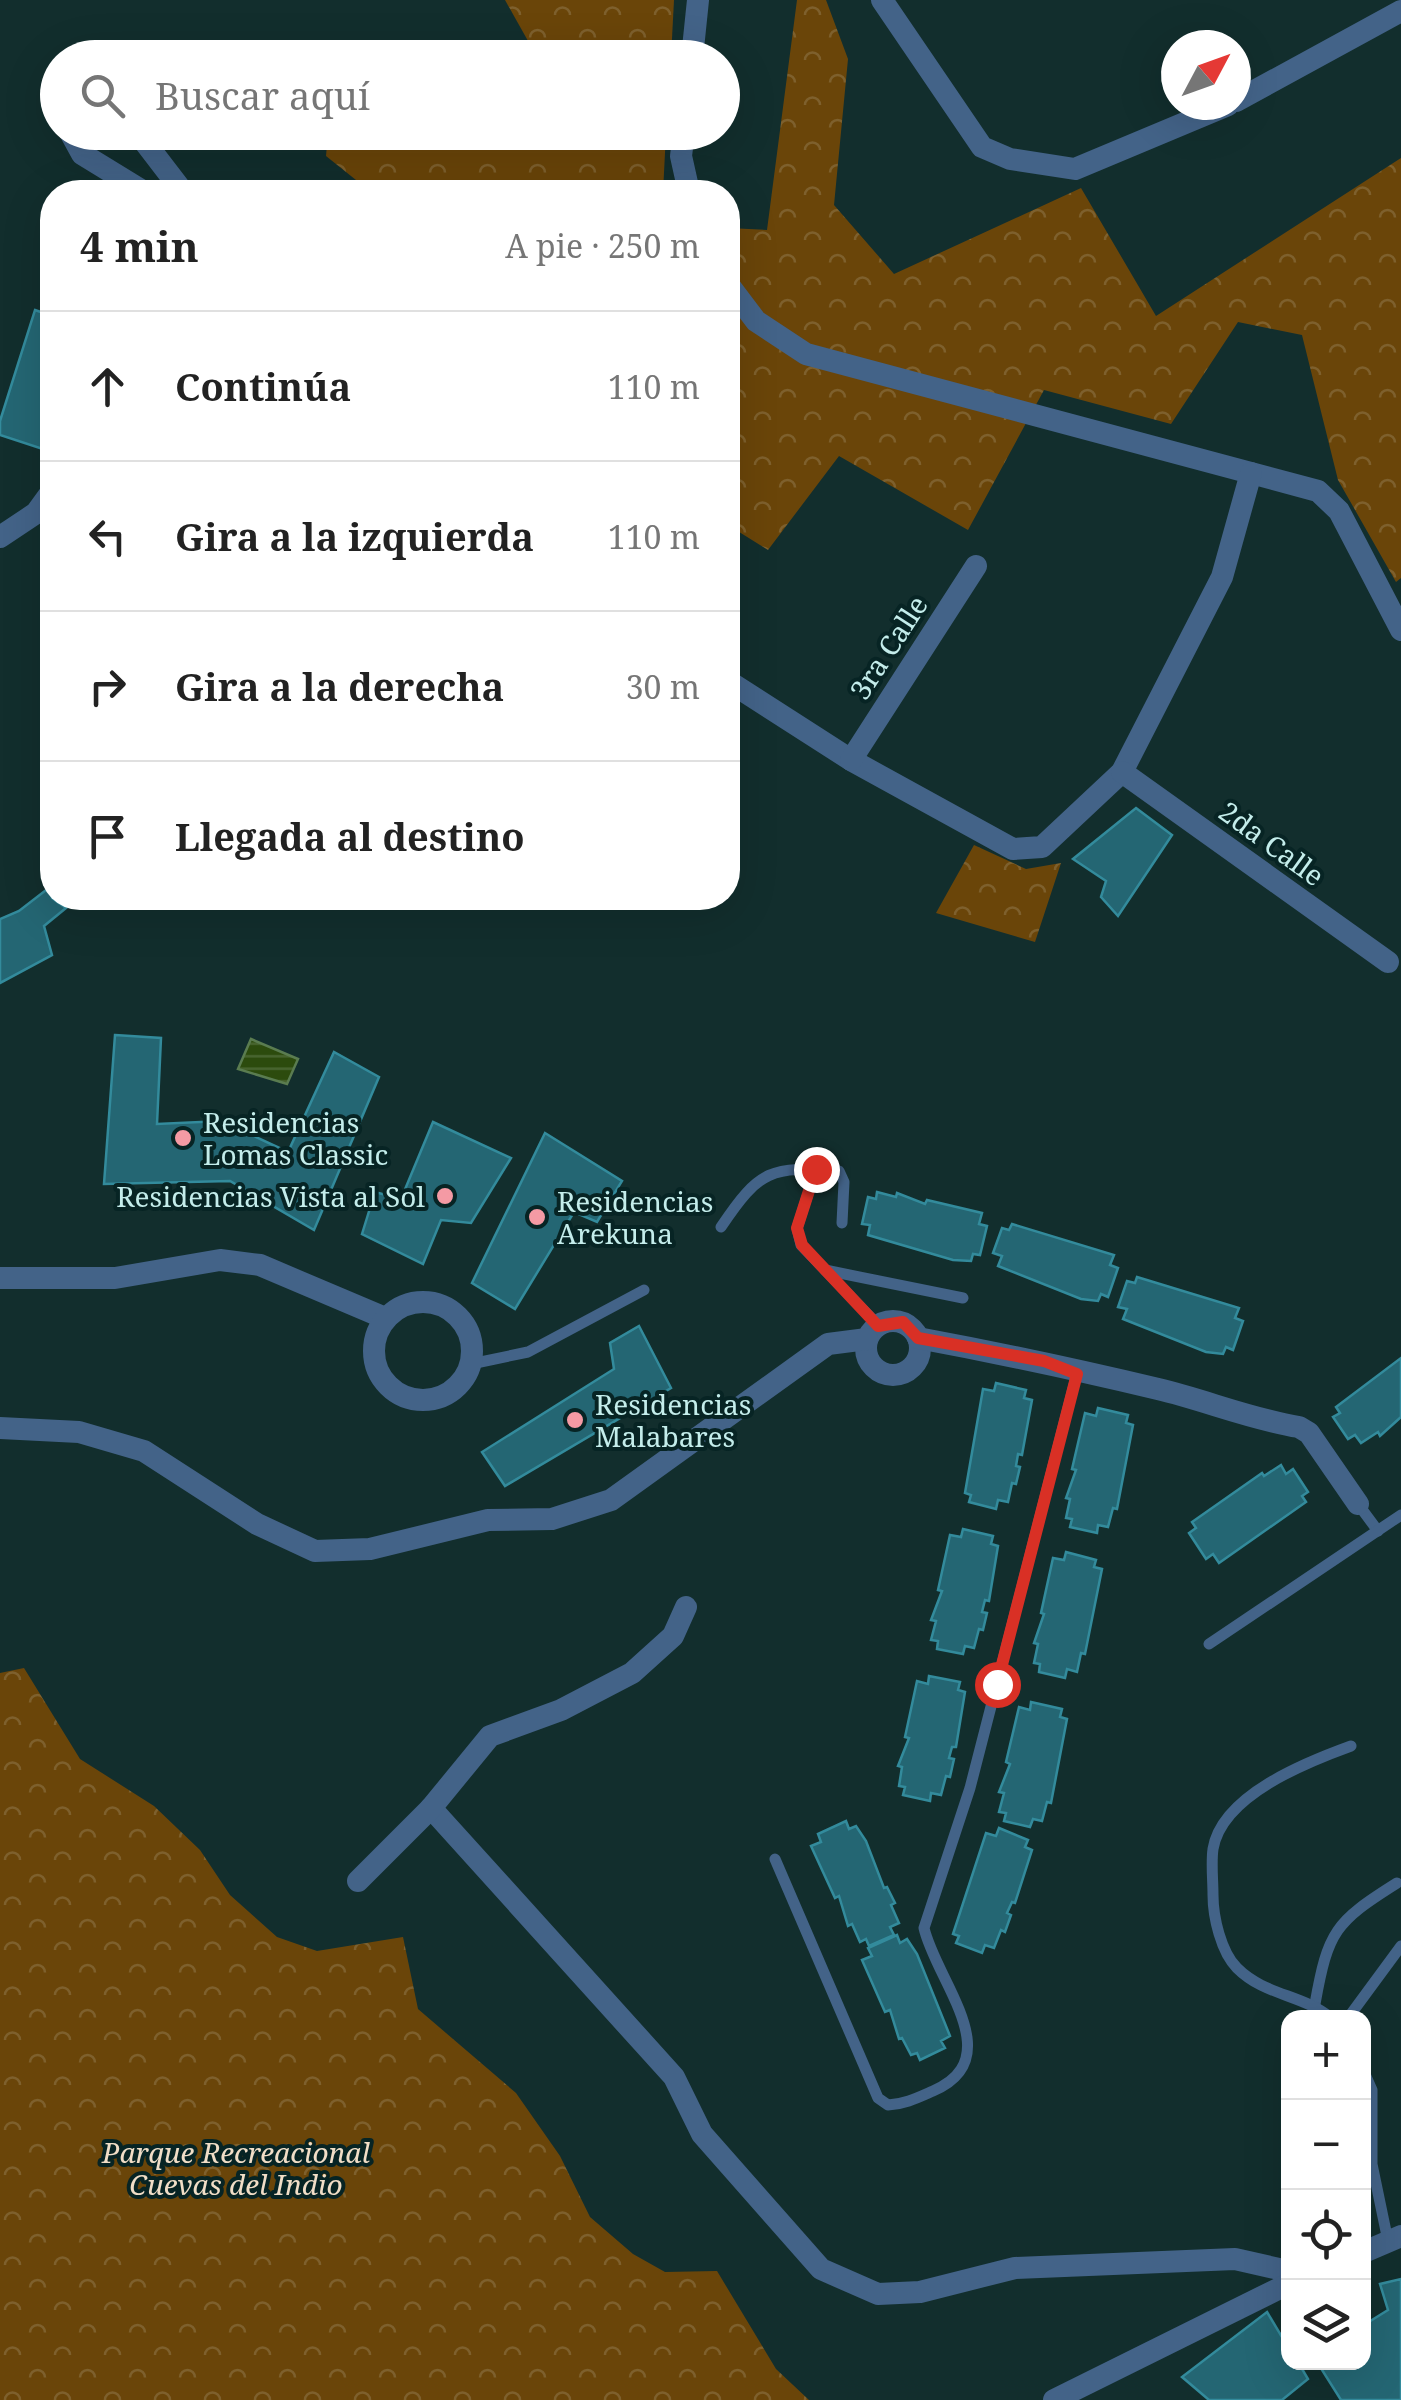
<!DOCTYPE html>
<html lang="es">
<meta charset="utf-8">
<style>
:root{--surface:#fff;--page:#f2f2f2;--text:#222;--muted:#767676;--line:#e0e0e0}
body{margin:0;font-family:"Noto Serif",serif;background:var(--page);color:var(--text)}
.controls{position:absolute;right:30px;bottom:30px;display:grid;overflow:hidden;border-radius:20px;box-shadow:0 10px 40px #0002}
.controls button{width:90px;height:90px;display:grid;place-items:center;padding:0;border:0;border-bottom:2px solid var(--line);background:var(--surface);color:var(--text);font:50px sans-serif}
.compass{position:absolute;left:1161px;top:30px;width:90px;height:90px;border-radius:50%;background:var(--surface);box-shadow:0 10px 40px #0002;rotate:49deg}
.stop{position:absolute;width:30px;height:30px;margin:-22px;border:8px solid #d93025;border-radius:50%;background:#fff}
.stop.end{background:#d93025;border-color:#fff;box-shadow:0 2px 10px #0008}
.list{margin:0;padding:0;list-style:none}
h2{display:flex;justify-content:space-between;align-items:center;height:130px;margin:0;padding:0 40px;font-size:42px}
h2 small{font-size:32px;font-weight:400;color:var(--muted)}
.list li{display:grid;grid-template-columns:65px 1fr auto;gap:30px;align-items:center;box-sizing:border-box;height:150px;padding:0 40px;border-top:2px solid var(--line)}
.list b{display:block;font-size:38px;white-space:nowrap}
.list em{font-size:32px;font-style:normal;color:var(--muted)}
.icon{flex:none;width:55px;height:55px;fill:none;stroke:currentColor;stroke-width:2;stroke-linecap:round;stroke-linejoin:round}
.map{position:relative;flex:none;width:1401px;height:2400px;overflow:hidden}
.search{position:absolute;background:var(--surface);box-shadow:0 10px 40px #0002;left:40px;top:40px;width:700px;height:110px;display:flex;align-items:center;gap:25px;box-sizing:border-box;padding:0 35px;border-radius:55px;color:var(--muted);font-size:38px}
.panel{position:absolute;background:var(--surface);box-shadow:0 10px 40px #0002;left:40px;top:180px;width:700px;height:730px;border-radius:40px}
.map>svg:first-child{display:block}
</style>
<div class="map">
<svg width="1401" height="2400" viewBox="0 0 1401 2400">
<defs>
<pattern id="forest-crowns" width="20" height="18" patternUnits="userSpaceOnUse" patternTransform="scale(2.5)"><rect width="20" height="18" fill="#6a4509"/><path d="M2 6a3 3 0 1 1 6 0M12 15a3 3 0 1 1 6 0" fill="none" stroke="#7e602d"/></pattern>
<pattern id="water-rules" width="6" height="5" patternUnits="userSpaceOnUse" patternTransform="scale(2.5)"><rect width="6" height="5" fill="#2c4b0d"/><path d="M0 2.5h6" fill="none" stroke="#496530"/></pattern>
</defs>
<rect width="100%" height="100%" fill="#122e2d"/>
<g fill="url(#forest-crowns)">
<path d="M505,0H674L671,57H537Z"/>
<path d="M797,0H826L848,59L834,205L894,274L1081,188L1156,316L1401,158V578L1396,582L1338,480L1302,335L1238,322L1171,424L1044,390L968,530L839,456L768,550L728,525V228L767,230Z"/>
<path d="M409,132L666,133L663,192H371L326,156L328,133H392L399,138Z"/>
<path d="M974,845L1026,869L1061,863L1035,942L936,913Z"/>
<path d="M24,1668L80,1759L154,1806L200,1850L230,1895L277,1937L317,1951L403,1937L418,2009L516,2093L560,2156L590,2217L633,2254L665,2272L717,2271L776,2369L809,2400H0V1673Z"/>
</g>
<path fill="url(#water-rules)" stroke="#5a7c50" stroke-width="2.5" d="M251,1039L298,1059L287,1084L238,1069Z"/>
<g fill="#246673" stroke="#338b9c" stroke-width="2.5">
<path d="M35,310L52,316V452L0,435V421Z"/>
<path d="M1136,808L1172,835L1118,916L1101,897L1106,881L1073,859Z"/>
<path d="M50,887L52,898L66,908L44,926L52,955L0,983V919L19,911Z"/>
<path d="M115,1035L161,1038L157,1124L222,1121L288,1152L334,1052L379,1077L314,1230L230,1181L104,1184Z"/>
<path d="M433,1122L511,1158L471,1223L441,1220L423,1264L362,1234L375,1192L401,1199Z"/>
<path d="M545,1133L622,1181L597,1222L574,1212L515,1309L472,1283Z"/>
<path d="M877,1192L896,1197L897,1193L925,1204L927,1200L982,1213L979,1224L987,1226L980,1255L973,1254L971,1261L953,1260L868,1235L870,1225L862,1224L868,1197L876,1199Z"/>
<path d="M1012,1224L1114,1255L1110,1265L1118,1268L1108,1297L1101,1294L1098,1301L1081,1299L998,1266L1002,1256L993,1253L1002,1228L1009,1230Z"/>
<path d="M1137,1277L1239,1308L1235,1318L1243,1321L1233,1350L1226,1347L1223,1354L1206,1352L1123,1319L1127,1309L1118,1307L1127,1281L1135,1283Z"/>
<path d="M639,1326L671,1388L505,1486L482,1452L614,1369L610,1343Z"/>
<path d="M1401,1358V1417L1380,1436L1378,1432L1361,1443L1355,1435L1348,1439L1333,1417L1340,1413L1336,1407Z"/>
<path d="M996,1383L1026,1390L1024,1398L1032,1400L1022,1455L1018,1454L1016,1466L1020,1467L1016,1484L1012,1483L1008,1502L998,1500L996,1509L969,1502L971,1495L965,1493L983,1389L994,1391Z"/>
<path d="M1098,1408L1128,1415L1126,1423L1133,1425L1117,1509L1113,1508L1108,1527L1098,1525L1097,1533L1070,1527L1072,1519L1066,1518L1070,1499L1066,1498L1076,1470L1072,1469L1085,1413L1096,1416Z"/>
<path d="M1281,1465L1286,1474L1293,1469L1308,1492L1302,1496L1306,1502L1219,1563L1213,1554L1206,1559L1189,1533L1196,1528L1192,1522L1262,1473L1264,1476Z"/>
<path d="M963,1529L993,1536L991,1544L998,1546L989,1601L985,1600L982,1612L987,1613L983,1630L979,1629L974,1648L965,1646L963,1654L937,1649L938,1641L931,1640L936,1621L931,1620L942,1591L938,1590L950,1535L961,1537Z"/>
<path d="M1066,1552L1096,1560L1094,1567L1102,1569L1085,1654L1081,1653L1077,1672L1067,1669L1065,1678L1039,1672L1040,1664L1034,1663L1038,1644L1034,1643L1044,1614L1041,1613L1053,1558L1064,1560Z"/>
<path d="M929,1676L960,1682L958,1690L965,1692L956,1747H952L949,1758L954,1759L950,1777L946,1776L941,1795L931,1793L930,1801L903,1795L905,1787L899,1786L902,1767L898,1766L909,1738L905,1737L917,1681L928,1684Z"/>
<path d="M1031,1702L1062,1709L1060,1717L1067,1719L1051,1803L1047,1802L1042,1821L1033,1819L1030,1827L1004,1821L1006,1813L999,1812L1004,1793L999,1792L1010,1764L1006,1762L1019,1707L1030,1710Z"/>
<path d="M846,1821L849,1829L856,1826L866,1841L884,1888L887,1887L895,1903L891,1905L899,1923L890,1927L894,1935L869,1946L866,1939L860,1942L852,1924L848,1926L839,1896L835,1898L811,1846L821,1842L818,1834Z"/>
<path d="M999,1828L1028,1840L1025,1847L1032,1850L1015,1903L1012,1902L1007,1913L1011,1915L1005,1932L1001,1930L994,1948L985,1945L982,1953L956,1943L959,1936L953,1934L986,1833L996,1836Z"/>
<path d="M897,1935L900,1943L907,1939L917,1954L950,2036L941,2041L945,2048L920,2060L917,2053L911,2055L902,2038L899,2039L890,2010L885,2012L862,1960L872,1956L868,1948Z"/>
<path d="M1401,2279V2400H1341L1317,2362H1364V2325L1388,2310L1380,2284Z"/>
<path d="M1267,2312L1288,2347V2362H1298L1308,2379L1282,2400H1209L1182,2377Z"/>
</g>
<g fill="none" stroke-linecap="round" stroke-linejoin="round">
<g stroke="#436388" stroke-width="11">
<path d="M816,1169L797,1228L801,1245L878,1325"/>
<path d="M721,1227C760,1169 771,1166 839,1171L844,1182L842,1223"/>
<path d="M825,1270L963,1298"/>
<path d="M471,1364L528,1352L644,1290"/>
<path d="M1358,1504L1378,1531"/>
<path d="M1209,1644L1401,1515"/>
<path d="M775,1859L878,2098L888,2105C905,2104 917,2098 933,2091C1010,2058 936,1981 924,1928L970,1788L1077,1373"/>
<path d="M1315,2004C1328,1931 1335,1922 1397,1883"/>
<path d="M1331,2018C1302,1994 1265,1996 1237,1968C1221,1952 1213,1917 1213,1895C1213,1880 1211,1863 1213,1849C1222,1795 1307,1762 1351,1746"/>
<path d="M1348,2018L1401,1946"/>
<path d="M1364,2072L1372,2090V2164L1388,2241"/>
</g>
<g stroke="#436388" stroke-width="22">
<path d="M882,0L982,147L1010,159L1075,169L1228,105"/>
<path d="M692,58L698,0"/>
<path d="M1236,101L1401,11"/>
<path d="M70,132L82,154L144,192"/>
<path d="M137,132L183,192"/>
<path d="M684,132L681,156L689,192"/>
<path d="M728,284L756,321L806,354L1318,491L1339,511L1401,630"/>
<path d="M0,537L36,513L52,491"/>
<path d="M728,681L851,760L1013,849L1042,847L1122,772L1222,577L1251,473"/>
<path d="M851,760L976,566"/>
<path d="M1122,772L1388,962"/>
<path d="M0,1278H115L220,1260L260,1265L385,1318"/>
<circle cx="423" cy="1351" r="49"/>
<circle cx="893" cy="1348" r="27"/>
<path d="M918,1338C999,1353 1078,1370 1158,1389C1205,1400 1250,1419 1299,1427L1309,1433L1358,1504"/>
<path d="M0,1428L79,1432L144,1451L257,1524L315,1551L370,1549L488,1520L552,1519L611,1500L828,1344L867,1339"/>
<path d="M431,1808L674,2077L702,2134L821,2269L878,2294L920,2292L1015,2268L1235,2259L1288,2271"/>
<path d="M358,1881L431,1808L490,1736L561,1710L632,1673L673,1636L686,1607"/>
<path d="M1364,2252L1401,2236"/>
<path d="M1054,2400L1288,2284"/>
</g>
</g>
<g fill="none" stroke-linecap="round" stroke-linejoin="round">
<path stroke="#d93025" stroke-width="12" d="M816,1169L797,1228L802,1245L878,1326L903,1322L918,1338L1044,1361L1077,1374L997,1684"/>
</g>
<g fill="#f49aa4" stroke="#072424" stroke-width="4">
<circle cx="183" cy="1138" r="10"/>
<circle cx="445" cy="1196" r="10"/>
<circle cx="537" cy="1217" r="10"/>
<circle cx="575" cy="1420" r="10"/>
</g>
<g text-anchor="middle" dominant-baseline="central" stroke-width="8" stroke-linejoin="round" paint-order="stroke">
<g font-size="28" fill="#c4edeb" stroke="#072424">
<text transform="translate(888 647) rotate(-57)">3ra Calle</text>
<text transform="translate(1272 843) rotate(36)">2da Calle</text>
</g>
<g font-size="28" fill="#c4edeb" stroke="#072424" text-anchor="start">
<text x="203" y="1122">Residencias<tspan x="203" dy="32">Lomas Classic</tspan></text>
<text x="425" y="1196" text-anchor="end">Residencias Vista al Sol</text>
<text x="557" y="1201">Residencias<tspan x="557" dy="32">Arekuna</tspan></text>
<text x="595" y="1404">Residencias<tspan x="595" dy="32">Malabares</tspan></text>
</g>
<g font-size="28" font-style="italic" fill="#f1dec7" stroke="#072424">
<text x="236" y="2152">Parque Recreacional<tspan x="236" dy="32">Cuevas del Indio</tspan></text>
</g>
</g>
</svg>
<div class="controls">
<button>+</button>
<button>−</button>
<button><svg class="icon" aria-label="locate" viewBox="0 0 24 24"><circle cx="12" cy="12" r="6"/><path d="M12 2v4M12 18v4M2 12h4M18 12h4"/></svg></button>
<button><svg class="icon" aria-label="layers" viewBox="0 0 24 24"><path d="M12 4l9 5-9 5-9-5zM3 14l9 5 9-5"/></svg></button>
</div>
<svg class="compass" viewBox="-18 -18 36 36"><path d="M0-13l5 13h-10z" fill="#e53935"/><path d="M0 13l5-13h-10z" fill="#767676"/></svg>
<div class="stop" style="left:997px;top:1684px"></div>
<div class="stop end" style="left:816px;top:1169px"></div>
<div class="search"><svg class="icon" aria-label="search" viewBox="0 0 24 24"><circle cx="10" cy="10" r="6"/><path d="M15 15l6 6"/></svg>Buscar aquí</div>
<section class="panel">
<h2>4 min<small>A pie · 250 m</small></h2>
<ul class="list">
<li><svg class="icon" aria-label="ahead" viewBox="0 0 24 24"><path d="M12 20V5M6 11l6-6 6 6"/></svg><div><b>Continúa</b></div><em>110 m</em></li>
<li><svg class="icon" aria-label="left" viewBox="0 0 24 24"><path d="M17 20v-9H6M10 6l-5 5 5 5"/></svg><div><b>Gira a la izquierda</b></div><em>110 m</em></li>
<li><svg class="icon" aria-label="right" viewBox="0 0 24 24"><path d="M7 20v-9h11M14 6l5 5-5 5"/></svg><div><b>Gira a la derecha</b></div><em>30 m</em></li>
<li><svg class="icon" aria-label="arrive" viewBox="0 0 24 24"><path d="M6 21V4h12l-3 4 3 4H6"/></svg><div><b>Llegada al destino</b></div></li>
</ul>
</section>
</div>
